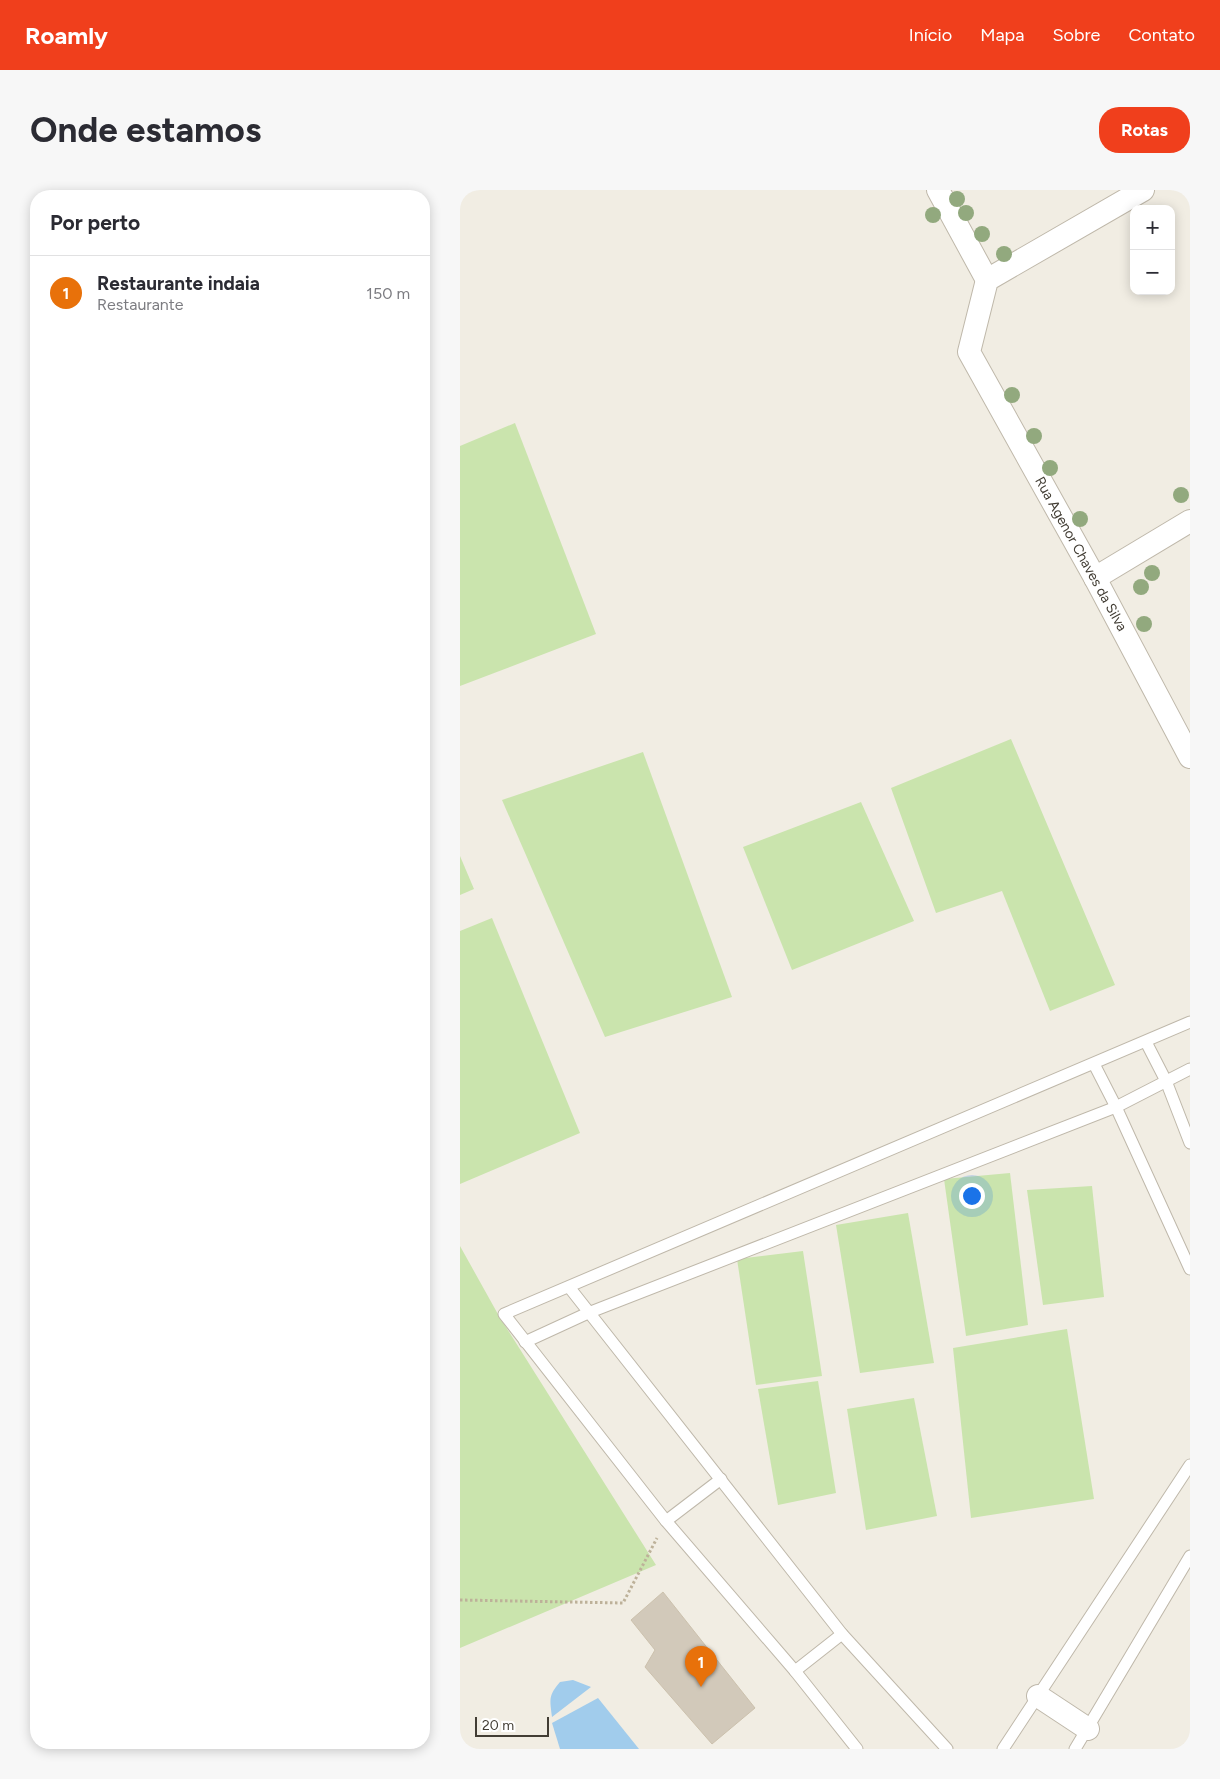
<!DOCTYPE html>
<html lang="pt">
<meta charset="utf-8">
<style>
:root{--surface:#fff;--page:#f7f7f7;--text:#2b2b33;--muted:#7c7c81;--line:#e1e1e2;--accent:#f03f1c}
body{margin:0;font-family:Figtree,sans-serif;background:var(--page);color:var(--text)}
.controls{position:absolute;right:15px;top:15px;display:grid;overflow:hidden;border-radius:10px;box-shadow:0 2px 12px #0003}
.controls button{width:45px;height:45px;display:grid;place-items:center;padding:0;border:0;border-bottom:1px solid var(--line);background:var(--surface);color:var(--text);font:25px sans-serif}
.scale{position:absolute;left:15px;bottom:12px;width:74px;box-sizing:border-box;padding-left:5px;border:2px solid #423d34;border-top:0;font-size:14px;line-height:18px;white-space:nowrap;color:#423d34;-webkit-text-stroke:4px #fff;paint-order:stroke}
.you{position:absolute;left:511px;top:1005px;width:18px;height:18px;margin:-12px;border:4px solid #fff;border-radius:50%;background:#1a73e8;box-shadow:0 0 0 8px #1a73e833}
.badge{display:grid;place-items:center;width:32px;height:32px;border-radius:50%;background:var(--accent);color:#fff;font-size:16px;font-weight:700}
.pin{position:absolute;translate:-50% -41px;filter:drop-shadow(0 1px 2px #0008)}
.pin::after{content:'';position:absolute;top:26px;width:18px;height:15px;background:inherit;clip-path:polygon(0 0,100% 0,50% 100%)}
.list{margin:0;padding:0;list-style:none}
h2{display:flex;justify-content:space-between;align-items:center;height:65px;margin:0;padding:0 20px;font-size:21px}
h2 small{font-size:16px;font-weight:400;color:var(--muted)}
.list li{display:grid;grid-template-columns:32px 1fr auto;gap:15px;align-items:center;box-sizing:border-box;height:75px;padding:0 20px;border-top:1px solid var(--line)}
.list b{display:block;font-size:19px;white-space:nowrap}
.list p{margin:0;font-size:16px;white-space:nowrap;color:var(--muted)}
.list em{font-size:16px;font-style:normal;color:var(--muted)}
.map{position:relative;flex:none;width:730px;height:1559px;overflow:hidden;border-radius:20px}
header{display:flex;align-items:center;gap:30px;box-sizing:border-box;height:70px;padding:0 25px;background:var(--accent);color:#fff}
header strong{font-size:24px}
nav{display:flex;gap:28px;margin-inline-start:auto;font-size:18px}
.intro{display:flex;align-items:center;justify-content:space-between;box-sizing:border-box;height:120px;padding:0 30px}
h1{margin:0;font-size:35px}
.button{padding:12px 22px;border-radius:20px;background:var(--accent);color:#fff;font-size:18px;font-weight:700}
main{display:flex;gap:30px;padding:0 30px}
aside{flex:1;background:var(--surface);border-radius:20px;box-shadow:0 2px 12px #0003}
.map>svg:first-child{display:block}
</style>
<header>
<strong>Roamly</strong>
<nav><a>Início</a><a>Mapa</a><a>Sobre</a><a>Contato</a></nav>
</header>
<div class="intro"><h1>Onde estamos</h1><a class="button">Rotas</a></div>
<main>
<aside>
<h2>Por perto<small></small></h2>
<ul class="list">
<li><span class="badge" style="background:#e8710a">1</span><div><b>Restaurante indaia</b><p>Restaurante</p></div><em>150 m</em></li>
</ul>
</aside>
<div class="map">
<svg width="730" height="1559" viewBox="0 0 730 1559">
<rect width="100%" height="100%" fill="#f1ede3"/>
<g fill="#cae4ad">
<path d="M55,233L136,444L0,496V256Z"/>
<path d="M551,549L655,795L590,821L542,701L476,723L431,598Z"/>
<path d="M183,562L272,807L145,847L42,610Z"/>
<path d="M401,612L454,731L332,780L283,657Z"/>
<path d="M0,666L14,699L0,705Z"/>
<path d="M32,728L120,943L0,994V741Z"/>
<path d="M550,983L568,1135L506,1146L484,989Z"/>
<path d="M632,996L644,1107L583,1115L567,1000Z"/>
<path d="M448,1023L474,1173L400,1183L376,1035Z"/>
<path d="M0,1056L39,1126L196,1375L0,1458Z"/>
<path d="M343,1061L362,1186L296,1195L277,1069Z"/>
<path d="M607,1139L634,1309L511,1328L493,1158Z"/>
<path d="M358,1191L376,1303L318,1315L298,1199Z"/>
<path d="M454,1208L477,1326L406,1340L387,1219Z"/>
</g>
<g fill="#a1ccec">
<path d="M113,1490L131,1497L92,1527C90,1509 88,1506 100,1492Z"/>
<path d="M138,1508L179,1559H100L92,1533Z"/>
</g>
<path fill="#d2c9ba" stroke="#ccc1ad" d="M203,1402L295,1518L252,1554L185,1477L195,1460L171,1430Z"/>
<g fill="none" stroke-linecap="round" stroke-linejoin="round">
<defs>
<g id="service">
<path d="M686,852L706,891L730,953"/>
<path d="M634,874L656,917L730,1079"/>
<path d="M109,1097L382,1444L487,1559"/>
<path d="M65,1152L128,1123L656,917L730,879"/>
<path d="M206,1331L261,1289"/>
<path d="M335,1481L382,1444"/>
<path d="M397,1559L335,1481L206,1331L44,1124L730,832"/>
<path d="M543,1559L730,1275"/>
<path d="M615,1559L730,1366"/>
</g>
<g id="minor">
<path d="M478,0L527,90"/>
<path d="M683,0L527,90L509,162L635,388L730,567"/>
<path d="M635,388L730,331"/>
<path d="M578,1506L628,1539"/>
</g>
</defs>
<use href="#service" stroke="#bfb8aa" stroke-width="13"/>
<use href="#minor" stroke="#bfb8aa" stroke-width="24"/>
<path stroke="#bdb199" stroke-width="3" stroke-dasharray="2.5 2.5" stroke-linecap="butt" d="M0,1410L163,1413L197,1348"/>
<use href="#service" stroke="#fff" stroke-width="11"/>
<use href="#minor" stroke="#fff" stroke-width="22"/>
</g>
<g fill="#92a97e">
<circle cx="497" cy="9" r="8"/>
<circle cx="506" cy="23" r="8"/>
<circle cx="473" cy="25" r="8"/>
<circle cx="522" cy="44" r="8"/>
<circle cx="544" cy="64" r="8"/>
<circle cx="552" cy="205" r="8"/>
<circle cx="574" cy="246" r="8"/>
<circle cx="590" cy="278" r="8"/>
<circle cx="721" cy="305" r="8"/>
<circle cx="620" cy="329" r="8"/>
<circle cx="692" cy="383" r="8"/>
<circle cx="681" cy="397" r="8"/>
<circle cx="684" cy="434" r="8"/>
</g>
<g text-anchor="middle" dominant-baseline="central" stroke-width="4.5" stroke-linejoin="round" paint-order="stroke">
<g font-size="14" fill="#423d34" stroke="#fff">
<text transform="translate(621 364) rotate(61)">Rua Agenor Chaves da Silva</text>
</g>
</g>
</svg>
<div class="controls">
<button>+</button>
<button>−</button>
</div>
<div class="scale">20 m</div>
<div class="you"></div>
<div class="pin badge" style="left:241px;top:1497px;background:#e8710a">1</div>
</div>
</main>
